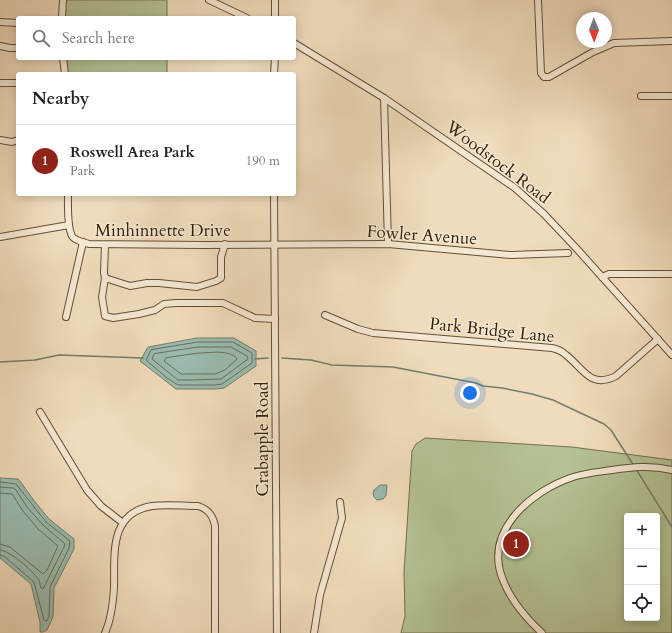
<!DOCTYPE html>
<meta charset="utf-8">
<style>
:root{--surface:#fff;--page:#f2f2f2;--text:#202124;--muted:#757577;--line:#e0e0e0;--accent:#8f2418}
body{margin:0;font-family:Cardo,serif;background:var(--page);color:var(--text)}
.controls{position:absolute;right:12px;bottom:12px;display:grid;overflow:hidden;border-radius:4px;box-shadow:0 2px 10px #0003}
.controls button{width:36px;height:36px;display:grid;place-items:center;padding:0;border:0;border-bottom:1px solid var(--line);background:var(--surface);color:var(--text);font:20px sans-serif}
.compass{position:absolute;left:576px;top:12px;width:36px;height:36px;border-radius:50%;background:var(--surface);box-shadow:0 2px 10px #0003;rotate:179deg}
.you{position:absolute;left:470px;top:393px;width:14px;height:14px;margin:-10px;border:3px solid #fff;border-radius:50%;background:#1a73e8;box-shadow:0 0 0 6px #1a73e833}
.badge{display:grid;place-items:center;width:26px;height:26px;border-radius:50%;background:var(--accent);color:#fff;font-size:13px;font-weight:700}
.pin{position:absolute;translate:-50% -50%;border:2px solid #fff;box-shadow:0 1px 4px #0006}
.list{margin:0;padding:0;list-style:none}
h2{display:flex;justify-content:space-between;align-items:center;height:52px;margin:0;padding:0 16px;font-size:17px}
h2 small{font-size:13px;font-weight:400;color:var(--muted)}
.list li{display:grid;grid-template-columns:26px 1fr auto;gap:12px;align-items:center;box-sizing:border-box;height:72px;padding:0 16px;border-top:1px solid var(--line)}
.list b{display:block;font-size:15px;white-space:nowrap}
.list p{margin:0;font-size:13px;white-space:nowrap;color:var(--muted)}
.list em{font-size:13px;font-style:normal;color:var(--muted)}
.icon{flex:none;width:22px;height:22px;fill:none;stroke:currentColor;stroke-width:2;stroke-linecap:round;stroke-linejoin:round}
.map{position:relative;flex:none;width:672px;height:633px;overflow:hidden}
.search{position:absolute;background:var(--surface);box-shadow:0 2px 10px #0003;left:16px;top:16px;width:280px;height:44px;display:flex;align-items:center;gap:10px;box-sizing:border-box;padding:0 14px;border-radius:4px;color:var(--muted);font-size:15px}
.panel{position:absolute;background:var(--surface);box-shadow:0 2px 10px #0003;left:16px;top:72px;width:280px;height:124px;border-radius:4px}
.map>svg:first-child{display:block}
</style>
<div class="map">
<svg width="672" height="633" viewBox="0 0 672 633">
<rect width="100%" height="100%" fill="#f0dcbc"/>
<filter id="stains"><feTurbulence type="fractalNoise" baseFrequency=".005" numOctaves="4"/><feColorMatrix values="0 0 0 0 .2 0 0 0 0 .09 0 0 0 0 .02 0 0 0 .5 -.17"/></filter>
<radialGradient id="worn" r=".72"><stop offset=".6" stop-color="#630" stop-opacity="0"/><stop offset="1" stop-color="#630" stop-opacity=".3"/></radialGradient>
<g fill="#b4c294" stroke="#74714e" fill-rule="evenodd">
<path d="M65,0H167V18H64Z"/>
<path d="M62,58H167V74H63Z"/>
<path d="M425,438L572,447L672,460V633H401L405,616L404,572L412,451L416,444ZM627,516H657V618H627Z"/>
</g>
<g fill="#9abcb0" stroke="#727e6d">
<path d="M197,338H234L256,351V366L224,388L216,389H176L140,361L148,347Z"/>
<path d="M0,478L18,479L22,484L35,502L49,519L74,539V549L54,588L53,617L47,630L43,632H40V622L31,584L0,558Z"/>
<path d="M380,485H387L386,496L383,499L377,500L374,497L373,493L374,490Z"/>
</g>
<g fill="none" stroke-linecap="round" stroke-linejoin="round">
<g stroke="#686e5c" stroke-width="1">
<path d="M198,342H233L252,353V363L222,384L215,385H178L167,378L146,360L151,350Z"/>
<path d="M198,347H231L247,356L248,359L221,379L190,380H178L152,359L154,354Z"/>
<path d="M199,353C210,353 230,349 237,359L225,370L215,374H181L164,361L166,358Z"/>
<path d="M0,482L16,484L46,522L70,541L69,548L50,587L49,616L47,621L44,620L34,582L4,556L0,555"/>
<path d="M0,487L13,488L16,490L27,507L43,525L65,544L64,547L43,589L41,588C40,585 40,581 38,579C33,571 9,550 0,550"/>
<path d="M0,493L12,494L23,511L38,529L58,546L47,570L43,574L10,547L0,544"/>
</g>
<g stroke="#727e6d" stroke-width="1.5">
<path d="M282,358L311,360L332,365L393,367L476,383L483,386L502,388L532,394L553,400L604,424L611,430L634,466"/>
<path d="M255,359L268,358"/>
<path d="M0,362L35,360L59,355L143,358"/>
<path d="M636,469L672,527"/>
</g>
<defs>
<g id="minor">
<path d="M209,0L247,18"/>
<path d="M538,0L541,73L544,77H549L593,52L614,43L671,41"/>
<path d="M62,18L63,0"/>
<path d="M275,18V0"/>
<path d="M0,22L18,23"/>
<path d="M294,43L384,98L515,188L544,214L577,249L672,355"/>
<path d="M0,46L10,48H18"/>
<path d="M63,58L65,74"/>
<path d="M274,74L275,58"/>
<path d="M0,83H18"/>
<path d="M641,96H672"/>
<path d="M384,98L388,244"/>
<path d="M0,140L12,142L18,140"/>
<path d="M68,194C68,204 67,227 72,236C75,241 83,242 89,244L205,245L388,244L511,255L568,253"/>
<path d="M274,194L277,633"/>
<path d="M0,237L69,225"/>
<path d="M225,244L221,257V278L216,281L197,287L159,283H147L130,286L105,278L102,297L105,316L113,318L139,314L155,310L164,304L176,303H223L255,318L275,319"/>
<path d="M105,245L104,273L105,278"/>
<path d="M602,277L609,274H672"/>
<path d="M325,315L358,329L373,333L552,348C557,349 562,351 566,355C584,369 590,389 616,376L658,339"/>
<path d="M66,317L83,242"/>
<path d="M40,412L87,490L101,506L123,523"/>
<path d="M105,633C111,620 113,603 114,588C115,556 108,513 152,506C166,504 183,506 198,506C208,509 213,515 215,526V633"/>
<path d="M314,633L320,595L342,518L340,502"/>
<path d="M542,633C526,618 511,601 503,580C483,531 531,491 573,477C586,473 599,472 612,470C632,467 651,465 672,470"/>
</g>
</defs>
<use href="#minor" stroke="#644f36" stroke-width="8"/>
<use href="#minor" stroke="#f5e8d3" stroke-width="6"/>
</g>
<g text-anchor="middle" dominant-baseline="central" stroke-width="3" stroke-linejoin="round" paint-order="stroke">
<g font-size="17" fill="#352009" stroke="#f5e8d3">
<text transform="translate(498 162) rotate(37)">Woodstock Road</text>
<text x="163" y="230">Minhinnette Drive</text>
<text transform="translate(422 235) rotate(4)">Fowler Avenue</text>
<text transform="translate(492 330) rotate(6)">Park Bridge Lane</text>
<text transform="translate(262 439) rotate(-90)">Crabapple Road</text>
</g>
</g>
<rect width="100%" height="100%" filter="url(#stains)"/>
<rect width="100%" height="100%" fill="url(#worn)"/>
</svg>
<div class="controls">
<button>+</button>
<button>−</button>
<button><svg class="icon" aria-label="locate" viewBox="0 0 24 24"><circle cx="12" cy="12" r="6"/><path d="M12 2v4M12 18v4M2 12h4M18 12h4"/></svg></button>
</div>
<svg class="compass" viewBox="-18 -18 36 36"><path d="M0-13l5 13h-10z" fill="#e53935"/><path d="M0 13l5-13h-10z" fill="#757577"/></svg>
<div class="you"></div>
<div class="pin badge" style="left:516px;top:544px">1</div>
<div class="search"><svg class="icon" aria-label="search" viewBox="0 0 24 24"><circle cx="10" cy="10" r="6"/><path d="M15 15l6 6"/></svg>Search here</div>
<section class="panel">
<h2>Nearby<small></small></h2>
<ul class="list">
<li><span class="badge">1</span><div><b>Roswell Area Park</b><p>Park</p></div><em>190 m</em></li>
</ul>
</section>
</div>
